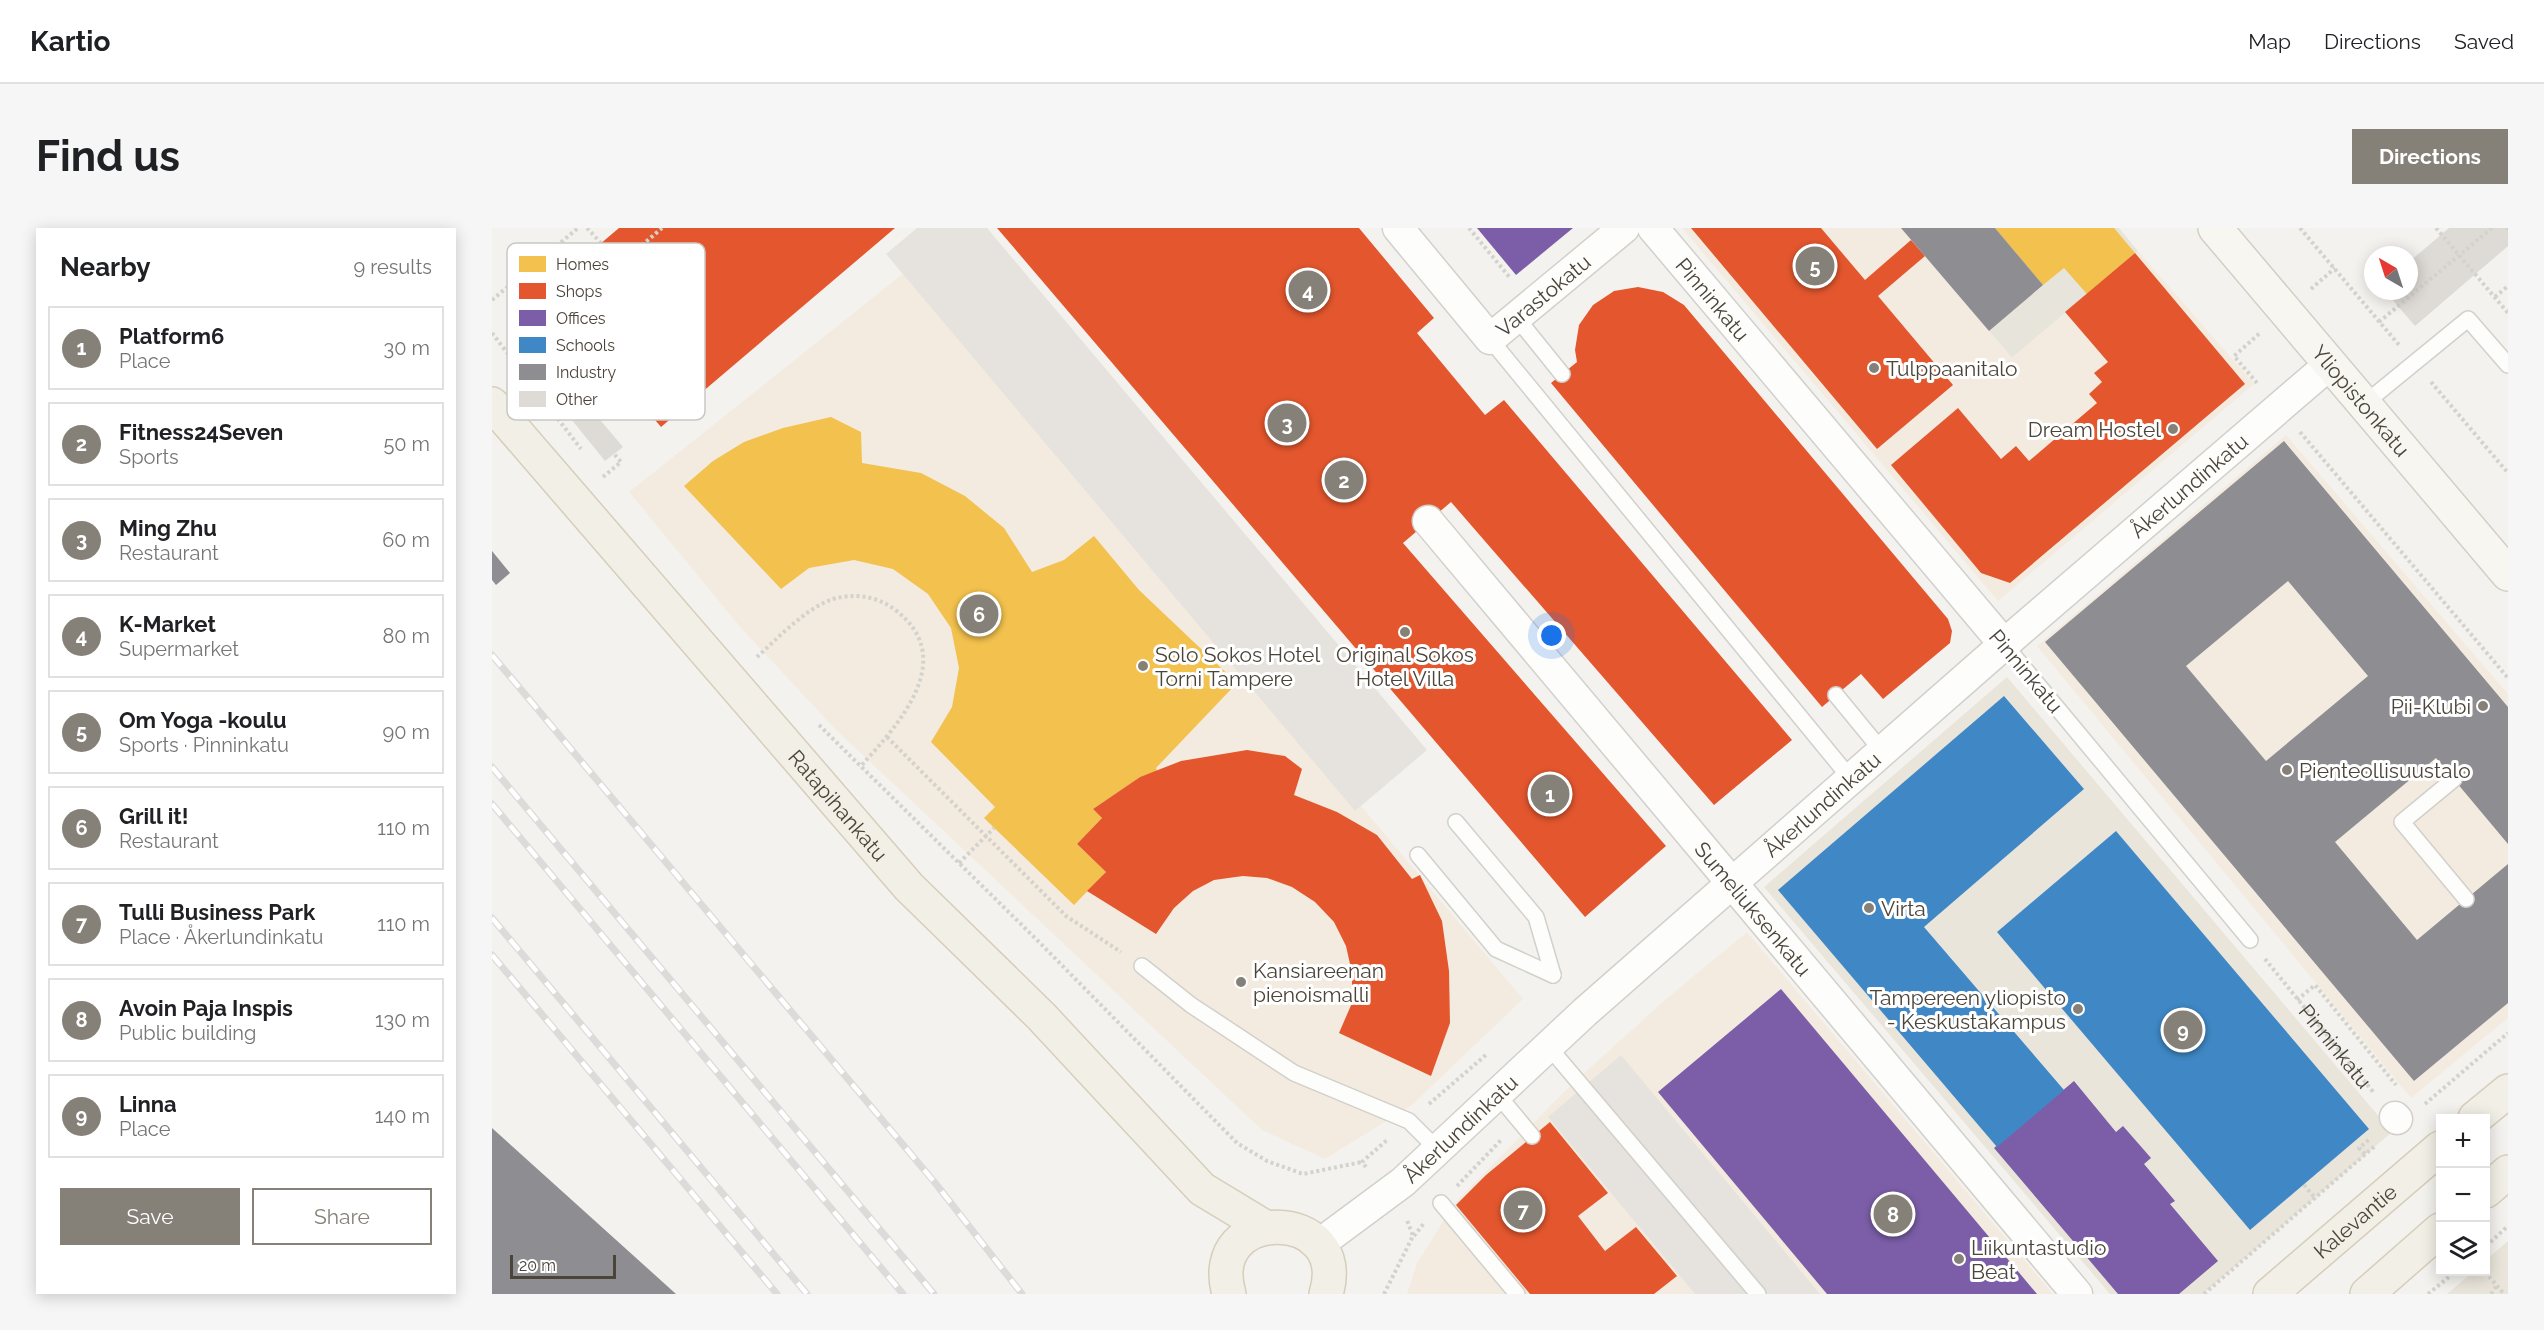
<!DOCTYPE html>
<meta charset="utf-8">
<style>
:root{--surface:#fff;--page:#f6f6f6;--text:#202124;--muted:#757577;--line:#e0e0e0;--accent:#868178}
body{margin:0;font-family:Raleway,sans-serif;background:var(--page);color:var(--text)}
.controls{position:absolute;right:18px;bottom:18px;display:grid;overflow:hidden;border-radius:0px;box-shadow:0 3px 15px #0003}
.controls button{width:54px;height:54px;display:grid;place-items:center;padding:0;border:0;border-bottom:2px solid var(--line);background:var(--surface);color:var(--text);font:30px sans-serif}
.compass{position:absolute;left:1872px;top:18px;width:54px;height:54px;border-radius:50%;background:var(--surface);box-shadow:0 3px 15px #0003;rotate:321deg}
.scale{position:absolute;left:18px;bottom:15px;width:106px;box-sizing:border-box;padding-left:6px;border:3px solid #4b4439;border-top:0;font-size:16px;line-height:21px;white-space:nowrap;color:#4b4439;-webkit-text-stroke:4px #fff;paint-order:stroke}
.you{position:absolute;left:1060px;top:408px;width:21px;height:21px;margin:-15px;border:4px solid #fff;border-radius:50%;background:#1a73e8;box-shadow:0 0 0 9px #1a73e833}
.badge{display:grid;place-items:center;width:39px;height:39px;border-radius:50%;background:var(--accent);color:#fff;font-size:20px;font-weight:700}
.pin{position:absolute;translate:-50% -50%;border:3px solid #fff;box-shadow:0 2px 6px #0006}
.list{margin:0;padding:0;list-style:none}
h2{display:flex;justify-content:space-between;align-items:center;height:78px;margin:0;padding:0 24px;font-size:26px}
h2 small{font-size:20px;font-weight:400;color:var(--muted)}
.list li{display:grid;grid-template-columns:39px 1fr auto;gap:18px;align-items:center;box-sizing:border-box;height:84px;margin:0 12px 12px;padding:0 12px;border:2px solid var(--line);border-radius:0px}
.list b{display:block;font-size:22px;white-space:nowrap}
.list p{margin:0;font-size:20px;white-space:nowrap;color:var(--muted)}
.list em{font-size:20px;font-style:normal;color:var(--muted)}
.actions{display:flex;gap:12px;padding:18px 24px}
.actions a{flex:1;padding:14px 0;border:2px solid var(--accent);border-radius:0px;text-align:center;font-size:21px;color:var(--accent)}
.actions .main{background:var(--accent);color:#fff}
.icon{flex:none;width:33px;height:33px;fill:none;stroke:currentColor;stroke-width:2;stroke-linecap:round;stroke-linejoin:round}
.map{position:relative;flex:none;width:2016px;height:1066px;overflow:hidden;border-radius:0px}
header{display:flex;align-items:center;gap:36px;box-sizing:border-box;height:84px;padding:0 30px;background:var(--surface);border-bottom:2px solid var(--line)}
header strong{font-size:28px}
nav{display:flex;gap:33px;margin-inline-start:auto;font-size:21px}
.intro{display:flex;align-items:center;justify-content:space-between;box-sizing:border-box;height:144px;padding:0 36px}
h1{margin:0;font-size:42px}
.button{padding:15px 27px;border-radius:0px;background:var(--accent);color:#fff;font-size:21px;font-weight:700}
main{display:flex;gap:36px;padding:0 36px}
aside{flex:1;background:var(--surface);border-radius:0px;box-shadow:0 3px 15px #0003}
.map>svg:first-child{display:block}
</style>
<header>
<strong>Kartio</strong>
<nav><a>Map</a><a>Directions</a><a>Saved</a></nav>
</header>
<div class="intro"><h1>Find us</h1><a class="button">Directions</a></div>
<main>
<aside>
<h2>Nearby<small>9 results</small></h2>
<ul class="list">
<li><span class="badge">1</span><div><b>Platform6</b><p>Place</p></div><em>30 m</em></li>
<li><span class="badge">2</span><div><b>Fitness24Seven</b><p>Sports</p></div><em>50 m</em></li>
<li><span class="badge">3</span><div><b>Ming Zhu</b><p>Restaurant</p></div><em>60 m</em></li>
<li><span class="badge">4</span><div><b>K-Market</b><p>Supermarket</p></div><em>80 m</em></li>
<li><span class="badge">5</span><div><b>Om Yoga -koulu</b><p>Sports · Pinninkatu</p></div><em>90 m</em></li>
<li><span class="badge">6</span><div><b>Grill it!</b><p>Restaurant</p></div><em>110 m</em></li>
<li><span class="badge">7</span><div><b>Tulli Business Park</b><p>Place · Åkerlundinkatu</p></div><em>110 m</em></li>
<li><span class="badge">8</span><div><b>Avoin Paja Inspis</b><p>Public building</p></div><em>130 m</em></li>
<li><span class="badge">9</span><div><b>Linna</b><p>Place</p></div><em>140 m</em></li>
</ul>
<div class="actions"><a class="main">Save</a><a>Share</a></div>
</aside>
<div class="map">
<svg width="2016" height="1066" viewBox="0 0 2016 1066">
<rect width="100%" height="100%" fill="#f4f2ee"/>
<path fill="#e7e4dc" d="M1409,0H1627L1646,23L1520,130Z"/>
<g fill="#f3ebdf">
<path d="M1190,0H1409L1520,130L1646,23L1762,156L1506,373Z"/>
<path d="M418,40L1031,771L920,877L833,931L770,902L343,501L249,400L137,264Z"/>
<path d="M1794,207L2016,466V790L1919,870L1545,418Z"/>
<path d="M1255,704L1561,1066H915L925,1035L962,976L1079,857L1174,771Z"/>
</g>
<g fill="#eae5da">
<path d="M1515,449L1900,904L1711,1066H1618L1272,659Z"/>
<path d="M2016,1013V1066H1955L1981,1044H1994V1032Z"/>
</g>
<g fill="#e6e3df">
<path d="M425,0H495L935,522L863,583L394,26Z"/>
<path d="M1129,827L1328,1066H1203L1056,889Z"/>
</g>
<g fill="#f2c14e">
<path d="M1503,0H1622L1643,25L1595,66L1572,40L1551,57Z"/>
<path d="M339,189L369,204L370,235L429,245L473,268L512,300L540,344L572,332L602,308L647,362L745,455L664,540L665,543L648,549L601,581L610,590L585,616L614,644L582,677L492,590L503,579L439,514L460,479L467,440L459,400L436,366L401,341L362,332L317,340L289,361L192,258L221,233L252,214L291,200Z"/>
</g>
<g fill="#e4572e">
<path d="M127,0H403L169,199L94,110L77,125L36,77Z"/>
<path d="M505,0H867L942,90L925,105L993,187L1012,172L1300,512L1222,577L959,274L911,315L1174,618L1093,689Z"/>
<path d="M1199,0H1329L1373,52L1419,12L1433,28L1386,68L1461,157L1385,221Z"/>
<path d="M1643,25L1753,156L1518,355L1489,345L1399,237L1466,180L1509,231L1524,218L1537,233L1605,175L1597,166L1610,154L1602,145L1616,134L1573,84Z"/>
<path d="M1146,59L1171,64L1192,77L1456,391L1460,403L1458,415L1391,471L1369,446L1330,479L1059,155L1085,134L1083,122L1087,97L1101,77L1122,63Z"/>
<path d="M755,522L793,528L810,541L802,567L845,584L885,607L920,651L928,647L950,693L957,743L958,795L939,848L847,805L860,775V745L854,718L842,694L823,674L800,659L775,650L751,648L722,652L701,663L682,680L664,706L595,663L614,644L585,616L610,590L601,581L648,549L689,533Z"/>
<path d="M1058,894L1116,965L1086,988L1113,1023L1144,999L1185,1048L1162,1066H1038L964,977L994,947Z"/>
</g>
<g fill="#7b5ea7">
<path d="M985,0H1081L1024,47Z"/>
<path d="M1289,761L1545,1066H1335L1166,864Z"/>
<path d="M1582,853L1624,904L1631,898L1659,930L1652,936L1683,973L1678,976L1726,1033L1687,1066H1626L1502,920Z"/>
</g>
<g fill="#3f88c5">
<path d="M1512,468L1592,561L1432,699L1572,862L1505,919L1286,662Z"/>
<path d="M1624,603L1877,901L1758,1002L1505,704Z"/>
</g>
<g fill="#8d8d92" fill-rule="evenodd">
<path d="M1409,0H1503L1551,57L1497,103Z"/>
<path d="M1792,213L2016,479V616L1944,530L1843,614L1925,712L2016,636V775L1922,853L1553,414ZM1796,353L1876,448L1774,533L1694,438Z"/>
<path d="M0,323L18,345L4,357L0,352Z"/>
<path d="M0,900L184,1066H0Z"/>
</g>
<g fill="#dedbd6">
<path d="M1957,0H2016V18L1923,98L1893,63H1917V34Z"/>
<path d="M87,167L131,219L113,233L71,181Z"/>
</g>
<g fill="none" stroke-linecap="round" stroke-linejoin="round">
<defs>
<g id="lane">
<path d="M1024,89L1070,146"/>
<path d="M998,111L1359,551"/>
<path d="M1872,176L1976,91L2016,137"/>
<path d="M1512,416L1758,712"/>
<path d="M1344,467L1390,523"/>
<path d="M1962,551L1910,594L1974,671"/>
<path d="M964,594L1044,689L1061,747"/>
<path d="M926,627L1004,721L1061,747"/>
<path d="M650,738L699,777L802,845L917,893L946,922"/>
<path d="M1056,818L1266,1066"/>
<path d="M1005,866L1040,908"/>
<path d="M949,975L1025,1066"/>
</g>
<g id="street">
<path id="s2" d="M906,0L998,111L1132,0"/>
<path id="s3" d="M1161,0L1512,416"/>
<path id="s4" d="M936,293L1585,1066"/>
<path d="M1903,889L1905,891"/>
<path id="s5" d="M826,1017L911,954L1093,784L1524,406L1838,136"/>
</g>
<g id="secondary">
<path id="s6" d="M1723,0L2016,346"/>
</g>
<g id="primary">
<path id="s7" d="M0,176L417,659L549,788L710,961L773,999"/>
<path d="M1983,890L2016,863"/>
<path d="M1994,963L2016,944"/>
<path d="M737,1066C711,976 861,978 834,1066"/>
<path id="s8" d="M1778,1066L1948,920"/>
<path d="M1875,1066L1948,1002"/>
</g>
</defs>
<use href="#lane" stroke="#d2d0cb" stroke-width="18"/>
<use href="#street" stroke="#d2d0cb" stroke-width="33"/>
<use href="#secondary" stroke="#d3cfc5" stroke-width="36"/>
<use href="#primary" stroke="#d6cebb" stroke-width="36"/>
<g stroke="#d3d2cc" stroke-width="4" stroke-dasharray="3 3" stroke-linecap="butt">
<path d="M95,0L109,15"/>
<path d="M977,0L1019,51"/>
<path d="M1808,0L1907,117"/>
<path d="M1944,0L2016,85"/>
<path d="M2015,0L2016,2"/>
<path d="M127,37L170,0"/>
<path d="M89,42L127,87"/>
<path d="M1819,61L1843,40"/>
<path d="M2003,69L2016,58"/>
<path d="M0,72L86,0"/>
<path d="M1887,94L2000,0"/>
<path d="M0,105L89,221"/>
<path d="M46,134L58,148"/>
<path d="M1939,154L2016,245"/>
<path d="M1765,155L1742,128L1768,105"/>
<path d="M41,161L74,134"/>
<path d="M1808,204L2016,450"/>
<path d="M111,249L129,234L122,226"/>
<path d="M265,429C286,410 314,380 341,371C363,365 384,368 402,381C468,430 407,496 368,539"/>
<path d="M327,497L545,712L745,915L775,933L811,946L870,934"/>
<path d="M395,509L574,688L629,724"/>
<path d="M467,635L502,600"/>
<path id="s1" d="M1773,731L1882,865"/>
<path d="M1805,772L1823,757L1904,857"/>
<path d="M937,876L995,826"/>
<path d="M1933,876L2016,805"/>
<path d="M1873,926L1867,920L1879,910"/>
<path d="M874,939L870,934L895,912"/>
<path d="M1812,957L1824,971"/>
<path d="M965,958L1010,911"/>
<path d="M922,1008L932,995"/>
<path d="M1994,1018L2016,998"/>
<path d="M1993,1044L2012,1066"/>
<path d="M892,1066L921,1008L915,992"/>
<path d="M1712,1066L1884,917"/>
<path d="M1936,1066L1963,1044"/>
<path d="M1999,1066L2005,1057"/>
</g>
<use href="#lane" stroke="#fdfdfc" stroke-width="15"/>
<use href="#street" stroke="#fdfdfc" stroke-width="30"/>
<use href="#secondary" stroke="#f7f6f1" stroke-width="33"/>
<use href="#primary" stroke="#f2efe6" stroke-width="33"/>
<defs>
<g id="rail">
<path d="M0,427L444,956L530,1066"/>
<path d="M0,539L442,1066"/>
<path d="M0,576L411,1066"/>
<path d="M0,690L315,1066"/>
<path d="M0,727L285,1066"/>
</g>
</defs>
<use href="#rail" stroke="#dbdbda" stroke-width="7"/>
<use href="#rail" stroke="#fff" stroke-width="4.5" stroke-dasharray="14" stroke-linecap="butt"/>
</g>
<g fill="#868178" stroke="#fff" stroke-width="2">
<circle cx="1382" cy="140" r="6"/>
<circle cx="1681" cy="201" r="6"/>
<circle cx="913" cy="404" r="6"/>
<circle cx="651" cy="438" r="6"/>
<circle cx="1991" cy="478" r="6"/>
<circle cx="1795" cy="542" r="6"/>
<circle cx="1377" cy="680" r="6"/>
<circle cx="749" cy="754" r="6"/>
<circle cx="1586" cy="781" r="6"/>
<circle cx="1467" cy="1031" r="6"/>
</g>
<g text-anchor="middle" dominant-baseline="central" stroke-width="6" stroke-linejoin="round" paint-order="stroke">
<g font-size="21" fill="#4b4439" stroke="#fff">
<text stroke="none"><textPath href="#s2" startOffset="213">Varastokatu</textPath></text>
<text stroke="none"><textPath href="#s3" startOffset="93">Pinninkatu</textPath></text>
<text stroke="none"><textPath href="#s6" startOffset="226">Yliopistonkatu</textPath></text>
<text stroke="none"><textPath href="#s5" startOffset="1156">Åkerlundinkatu</textPath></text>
<text transform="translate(1534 443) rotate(50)">Pinninkatu</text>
<text stroke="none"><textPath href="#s5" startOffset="670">Åkerlundinkatu</textPath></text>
<text stroke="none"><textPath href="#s7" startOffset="530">Ratapihankatu</textPath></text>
<text stroke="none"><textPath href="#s4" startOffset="506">Sumeliuksenkatu</textPath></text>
<text stroke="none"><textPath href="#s1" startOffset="112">Pinninkatu</textPath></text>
<text stroke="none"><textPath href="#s5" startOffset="184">Åkerlundinkatu</textPath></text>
<text stroke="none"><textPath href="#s8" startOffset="112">Kalevantie</textPath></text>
</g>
<g font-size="21" fill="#4b4439" stroke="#fff" text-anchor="start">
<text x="1394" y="140">Tulppaanitalo</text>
<text x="1669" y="201" text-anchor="end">Dream Hostel</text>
<text x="663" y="426">Solo Sokos Hotel<tspan x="663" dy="24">Torni Tampere</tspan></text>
<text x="913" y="426" text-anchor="middle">Original Sokos<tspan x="913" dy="24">Hotel Villa</tspan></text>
<text x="1979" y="478" text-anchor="end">Pii-Klubi</text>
<text x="1807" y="542">Pienteollisuustalo</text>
<text x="1389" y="680">Virta</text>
<text x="761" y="742">Kansiareenan<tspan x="761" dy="24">pienoismalli</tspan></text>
<text x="1574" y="769" text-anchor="end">Tampereen yliopisto<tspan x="1574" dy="24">- Keskustakampus</tspan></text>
<text x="1479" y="1019">Liikuntastudio<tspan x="1479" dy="24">Beat</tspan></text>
</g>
</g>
<rect x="15" y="15" width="198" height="177" rx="9" fill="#fff" stroke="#c9c7c4" stroke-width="1.5"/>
<rect x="27" y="28" width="27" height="16" fill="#f2c14e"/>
<rect x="27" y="55" width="27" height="16" fill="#e4572e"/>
<rect x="27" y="82" width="27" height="16" fill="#7b5ea7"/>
<rect x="27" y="109" width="27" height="16" fill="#3f88c5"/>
<rect x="27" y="136" width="27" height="16" fill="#8d8d92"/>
<rect x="27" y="163" width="27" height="16" fill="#dedbd6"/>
<g font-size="16" fill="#4b4439">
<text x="64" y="42">Homes</text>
<text x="64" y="69">Shops</text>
<text x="64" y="96">Offices</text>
<text x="64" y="123">Schools</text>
<text x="64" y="150">Industry</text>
<text x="64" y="177">Other</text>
</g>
</svg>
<div class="controls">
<button>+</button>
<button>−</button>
<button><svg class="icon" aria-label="layers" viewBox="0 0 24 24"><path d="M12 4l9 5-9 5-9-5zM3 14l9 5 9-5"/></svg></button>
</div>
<svg class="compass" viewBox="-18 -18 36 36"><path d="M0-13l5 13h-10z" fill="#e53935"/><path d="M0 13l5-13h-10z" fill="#757577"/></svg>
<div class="scale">20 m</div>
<div class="you"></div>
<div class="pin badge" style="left:1058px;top:566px">1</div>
<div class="pin badge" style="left:852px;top:252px">2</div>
<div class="pin badge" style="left:795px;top:195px">3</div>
<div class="pin badge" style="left:816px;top:62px">4</div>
<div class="pin badge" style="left:1323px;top:38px">5</div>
<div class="pin badge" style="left:487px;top:386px">6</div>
<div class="pin badge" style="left:1031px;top:982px">7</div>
<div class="pin badge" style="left:1401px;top:986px">8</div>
<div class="pin badge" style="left:1691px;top:802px">9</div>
</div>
</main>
